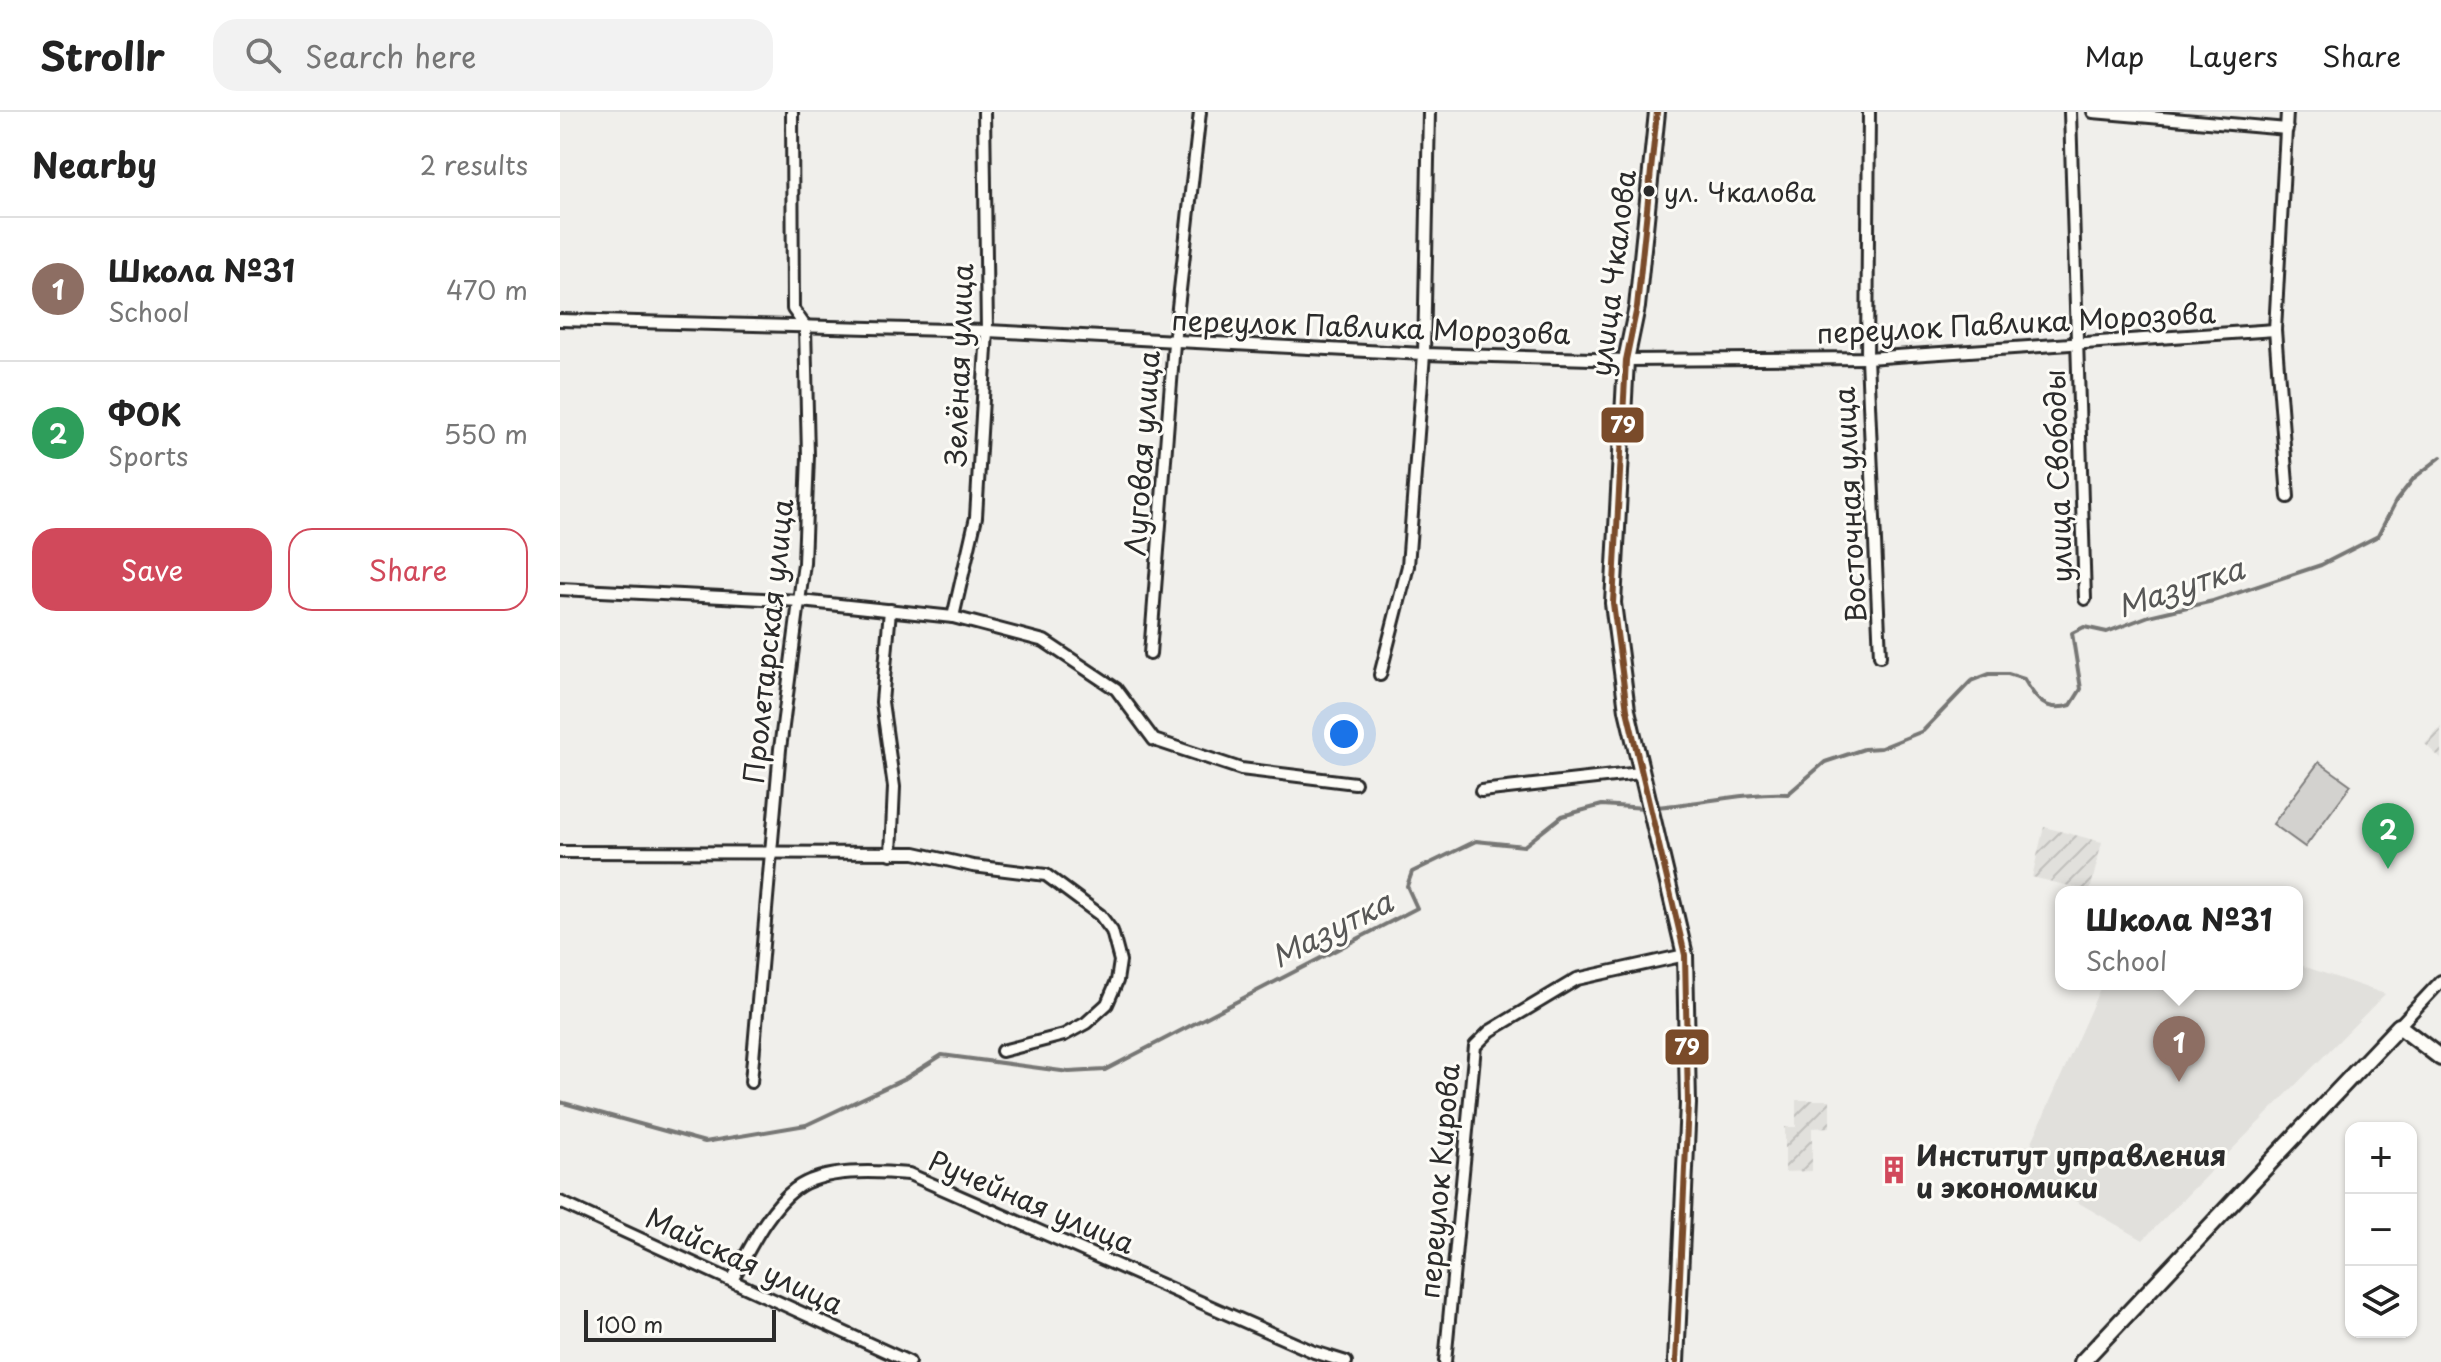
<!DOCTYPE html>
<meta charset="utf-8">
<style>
:root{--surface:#fff;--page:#f2f2f2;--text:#222;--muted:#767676;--line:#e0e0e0;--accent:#d1495b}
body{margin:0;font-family:"Playpen Sans",sans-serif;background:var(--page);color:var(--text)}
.controls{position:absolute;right:24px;bottom:24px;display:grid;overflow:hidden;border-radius:16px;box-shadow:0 2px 6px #0004}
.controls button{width:72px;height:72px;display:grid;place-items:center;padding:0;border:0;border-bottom:2px solid var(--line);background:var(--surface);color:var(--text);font:40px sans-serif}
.scale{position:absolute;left:24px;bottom:20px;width:192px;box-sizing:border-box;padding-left:8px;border:4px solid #2b2b2b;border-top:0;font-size:22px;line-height:28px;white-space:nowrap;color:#2b2b2b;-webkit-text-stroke:6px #fdfcf7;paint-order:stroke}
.you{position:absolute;left:784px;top:622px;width:28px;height:28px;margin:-20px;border:6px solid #fff;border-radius:50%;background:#1a73e8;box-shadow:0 0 0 12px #1a73e833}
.badge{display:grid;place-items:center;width:52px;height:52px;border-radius:50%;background:var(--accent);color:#fff;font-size:26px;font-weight:700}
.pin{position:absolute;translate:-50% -66px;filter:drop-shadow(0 2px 4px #0008)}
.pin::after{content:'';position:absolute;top:42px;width:28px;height:24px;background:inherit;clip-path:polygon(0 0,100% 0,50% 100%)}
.popup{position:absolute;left:1495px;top:774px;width:248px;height:104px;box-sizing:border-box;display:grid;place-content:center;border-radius:16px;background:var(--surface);filter:drop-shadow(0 2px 6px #0005);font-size:26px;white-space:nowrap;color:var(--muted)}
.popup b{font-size:30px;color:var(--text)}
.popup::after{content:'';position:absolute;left:50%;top:100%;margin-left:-16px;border:16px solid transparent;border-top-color:var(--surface)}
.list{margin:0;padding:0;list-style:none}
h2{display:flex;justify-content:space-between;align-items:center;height:104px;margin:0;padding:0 32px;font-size:34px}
h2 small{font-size:26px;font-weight:400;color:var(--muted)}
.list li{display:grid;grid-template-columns:52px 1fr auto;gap:24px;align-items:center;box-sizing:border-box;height:144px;padding:0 32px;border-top:2px solid var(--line)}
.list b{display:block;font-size:30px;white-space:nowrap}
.list p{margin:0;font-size:26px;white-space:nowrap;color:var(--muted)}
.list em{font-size:26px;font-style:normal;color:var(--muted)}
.actions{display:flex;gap:16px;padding:24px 32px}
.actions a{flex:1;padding:18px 0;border:2px solid var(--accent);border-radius:24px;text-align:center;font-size:28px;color:var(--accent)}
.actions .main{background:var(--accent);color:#fff}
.icon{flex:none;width:44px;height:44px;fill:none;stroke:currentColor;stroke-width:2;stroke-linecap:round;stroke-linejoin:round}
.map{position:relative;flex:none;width:1881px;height:1250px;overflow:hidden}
header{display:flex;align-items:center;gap:48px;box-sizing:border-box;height:112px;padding:0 40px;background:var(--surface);border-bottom:2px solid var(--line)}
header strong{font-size:38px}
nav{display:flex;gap:44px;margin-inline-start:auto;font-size:28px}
.search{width:560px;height:72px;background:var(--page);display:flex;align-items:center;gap:20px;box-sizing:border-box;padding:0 28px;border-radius:24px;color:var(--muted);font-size:30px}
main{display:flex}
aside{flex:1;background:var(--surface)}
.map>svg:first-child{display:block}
</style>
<header>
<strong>Strollr</strong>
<div class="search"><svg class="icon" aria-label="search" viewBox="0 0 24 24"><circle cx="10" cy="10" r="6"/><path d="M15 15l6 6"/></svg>Search here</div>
<nav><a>Map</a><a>Layers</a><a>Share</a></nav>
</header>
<main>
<aside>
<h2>Nearby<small>2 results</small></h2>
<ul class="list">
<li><span class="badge" style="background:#8d6e63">1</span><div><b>Школа №31</b><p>School</p></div><em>470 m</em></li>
<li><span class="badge" style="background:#2e9e5b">2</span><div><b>ФОК</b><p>Sports</p></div><em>550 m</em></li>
</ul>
<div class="actions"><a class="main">Save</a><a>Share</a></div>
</aside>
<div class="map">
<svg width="1881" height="1250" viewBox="0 0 1881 1250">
<defs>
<pattern id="industrial-furrows" width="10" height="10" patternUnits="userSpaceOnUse" patternTransform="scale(2)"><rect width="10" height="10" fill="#e1e0dc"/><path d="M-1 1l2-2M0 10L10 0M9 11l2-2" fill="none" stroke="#c1c0bd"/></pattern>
</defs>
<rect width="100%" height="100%" fill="#f0efeb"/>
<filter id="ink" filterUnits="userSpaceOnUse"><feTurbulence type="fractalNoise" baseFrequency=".0125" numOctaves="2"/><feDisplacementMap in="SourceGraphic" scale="16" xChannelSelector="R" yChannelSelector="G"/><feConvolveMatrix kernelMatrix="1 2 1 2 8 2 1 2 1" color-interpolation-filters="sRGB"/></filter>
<g filter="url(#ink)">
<path fill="#e1e0dc" d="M1737,852L1825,882L1583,1128L1460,1057L1542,872H1737Z"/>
<g fill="url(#industrial-furrows)">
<path d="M1881,615V647L1865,632Z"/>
<path d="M1484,715L1542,730L1530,779L1472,765Z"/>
<path d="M1236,988H1270V1015L1252,1016V1059L1225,1060V1015H1236Z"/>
</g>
<path fill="#d3d2cf" stroke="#7f7e7d" stroke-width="2" d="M1759,650L1791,673L1745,735L1713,712Z"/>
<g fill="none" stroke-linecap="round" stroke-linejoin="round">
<g stroke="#777775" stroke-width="4">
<path d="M1094,695C1139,692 1183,680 1228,682L1265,650L1304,637L1321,636L1363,619L1411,569L1429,562H1448L1464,567C1476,588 1486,601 1511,593L1521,577L1512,521L1524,515L1547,520L1589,504L1653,489L1761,453L1818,424L1836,389L1854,366L1881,345"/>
<path d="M0,990L145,1030L246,1013L344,967L382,943L509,960L545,958L857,796L847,774L852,760L916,729L964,734L1002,704L1042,693L1085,696"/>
</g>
<defs>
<g id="minor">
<path d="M1309,0L1307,246L1320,544"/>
<path d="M1510,0L1525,487"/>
<path d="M1533,0L1727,17"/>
<path d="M1727,0L1715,218L1728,385"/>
<path d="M0,208L427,219L864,242L1066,248L1307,246L1715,218"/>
<path d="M0,477L241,489L393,505L484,529L556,577L594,628L681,657L795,671"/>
<path d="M330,498L322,590L334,675L331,742"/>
<path d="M393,505L416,405L427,219L424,0"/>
<path d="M590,542L614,231L640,0"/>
<path d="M820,563L848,454L864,242L869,0"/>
<path d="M921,679L1080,661"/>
<path d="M0,740L355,741L413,754L486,763L540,803L552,819L560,849L557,869L547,892L526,911L504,923L442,939"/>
<path d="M1839,914L1881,869"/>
<path d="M191,970L220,637L244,451L248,344L245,214L233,197L232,0"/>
<path d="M0,1090L349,1250"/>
<path d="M172,1168C189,1139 207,1098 235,1077C263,1056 316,1059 349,1062L754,1240L786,1250"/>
<path d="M885,1250L915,934L930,919L1017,867L1125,843"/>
</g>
<g id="tertiary">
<path d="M1097,0L1077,195L1066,248L1053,491L1067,598L1125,843L1128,992L1116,1250"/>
<path d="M1522,1250L1839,914L1881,946"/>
</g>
</defs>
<use href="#minor" stroke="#2b2b2b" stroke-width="16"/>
<use href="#tertiary" stroke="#2b2b2b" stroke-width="20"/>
<use href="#minor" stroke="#fdfcf7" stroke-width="10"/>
<use href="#tertiary" stroke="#fdfcf7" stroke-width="14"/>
<defs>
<path id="bus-1" d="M1097,0L1077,195L1066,248L1053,491L1067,598L1125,843L1128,992L1116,1250"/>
</defs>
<use href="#bus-1" stroke="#fdfcf7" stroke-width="12"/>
<use href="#bus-1" stroke="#7a4b2a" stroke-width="6"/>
</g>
</g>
<defs>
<symbol id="building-bare" viewBox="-9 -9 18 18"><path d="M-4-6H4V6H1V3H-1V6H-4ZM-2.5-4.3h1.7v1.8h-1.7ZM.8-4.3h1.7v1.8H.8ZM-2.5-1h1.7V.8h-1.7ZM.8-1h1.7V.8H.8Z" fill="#d1495b" stroke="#fdfcf7" stroke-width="2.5" paint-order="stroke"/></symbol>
</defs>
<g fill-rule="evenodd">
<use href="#building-bare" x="1314" y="1038" width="40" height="40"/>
</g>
<circle fill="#2b2b2b" stroke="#fdfcf7" stroke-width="3" cx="1089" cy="79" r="7"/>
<g text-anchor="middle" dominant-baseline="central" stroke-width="6" stroke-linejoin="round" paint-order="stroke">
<g font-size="26" fill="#2b2b2b" stroke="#fdfcf7" text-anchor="start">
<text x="1104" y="79">ул. Чкалова</text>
</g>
<g font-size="28" fill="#2b2b2b" stroke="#fdfcf7">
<text transform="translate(1052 161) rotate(-83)">улица Чкалова</text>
<text transform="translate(1456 210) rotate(-3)">переулок Павлика Морозова</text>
<text transform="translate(811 214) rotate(2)">переулок Павлика Морозова</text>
<text transform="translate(398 253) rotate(-88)">Зелёная улица</text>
<text transform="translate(581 341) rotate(-86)">Луговая улица</text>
<text transform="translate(1497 364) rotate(-92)">улица Свободы</text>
<text transform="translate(1289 393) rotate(-93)">Восточная улица</text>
<text transform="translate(207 529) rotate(-84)">Пролетарская улица</text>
<text transform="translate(878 1069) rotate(-85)">переулок Кирова</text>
<text transform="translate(472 1089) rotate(23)">Ручейная улица</text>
<text transform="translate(185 1148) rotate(25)">Майская улица</text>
</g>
<g font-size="28" font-weight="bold" fill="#2b2b2b" stroke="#fdfcf7" text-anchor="start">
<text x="1356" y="1042">Институт управления<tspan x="1356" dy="32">и экономики</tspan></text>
</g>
<g font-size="30" font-style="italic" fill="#575756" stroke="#fdfcf7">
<text transform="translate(1620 474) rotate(-18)">Мазутка</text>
<text transform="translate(771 816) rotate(-27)">Мазутка</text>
</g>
</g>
<g stroke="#fdfcf7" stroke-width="3">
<rect x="1040" y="294" width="45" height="38" rx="8" fill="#7a4b2a"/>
<rect x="1104" y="916" width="46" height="38" rx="8" fill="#7a4b2a"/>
</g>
<g font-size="22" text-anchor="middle" font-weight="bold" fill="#fff">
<text x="1063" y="321">79</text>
<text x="1127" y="943">79</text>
</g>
</svg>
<div class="controls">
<button>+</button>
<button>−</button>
<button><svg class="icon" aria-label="layers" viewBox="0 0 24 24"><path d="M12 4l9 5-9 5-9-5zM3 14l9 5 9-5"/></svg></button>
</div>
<div class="scale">100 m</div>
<div class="you"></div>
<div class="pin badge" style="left:1619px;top:970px;background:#8d6e63">1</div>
<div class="popup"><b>Школа №31</b>School</div>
<div class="pin badge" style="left:1828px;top:757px;background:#2e9e5b">2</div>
</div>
</main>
